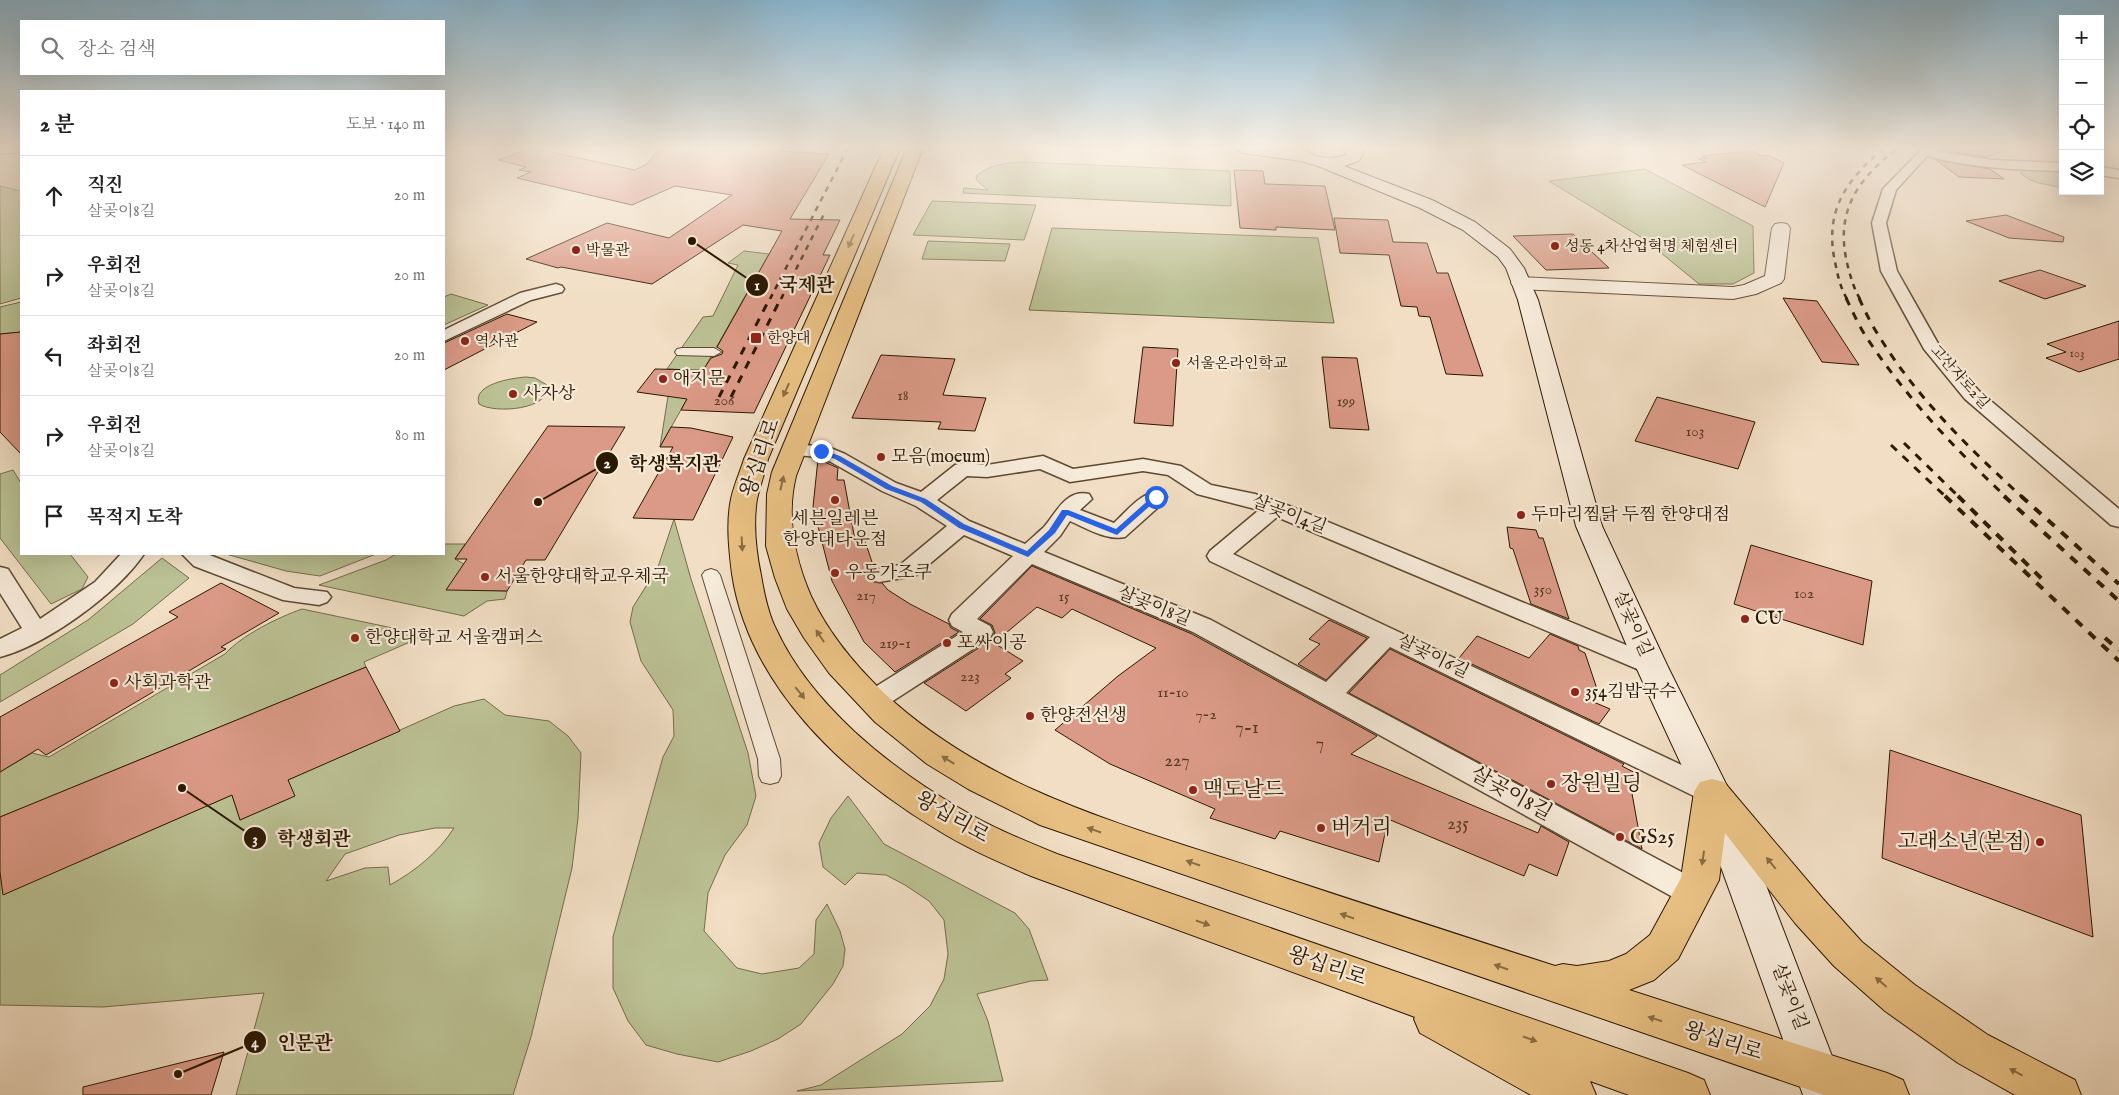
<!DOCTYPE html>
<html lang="ko">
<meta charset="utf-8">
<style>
:root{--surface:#fff;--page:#f6f6f6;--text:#222;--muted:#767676;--line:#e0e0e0}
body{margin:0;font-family:"IM FELL English","Noto Serif KR",serif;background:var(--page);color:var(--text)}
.controls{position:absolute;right:15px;top:15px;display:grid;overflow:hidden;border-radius:0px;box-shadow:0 5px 20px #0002}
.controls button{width:45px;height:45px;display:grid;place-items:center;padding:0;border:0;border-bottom:1px solid var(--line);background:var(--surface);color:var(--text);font:25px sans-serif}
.stop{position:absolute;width:15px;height:15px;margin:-11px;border:4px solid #2563eb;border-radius:50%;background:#fff}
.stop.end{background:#2563eb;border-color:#fff;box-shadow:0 1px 5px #0008}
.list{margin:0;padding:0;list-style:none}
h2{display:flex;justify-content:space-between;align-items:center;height:65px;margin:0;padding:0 20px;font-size:21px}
h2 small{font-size:16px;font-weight:400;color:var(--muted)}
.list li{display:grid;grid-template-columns:32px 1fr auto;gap:15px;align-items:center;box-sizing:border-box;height:80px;padding:0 20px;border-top:1px solid var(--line)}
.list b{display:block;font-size:19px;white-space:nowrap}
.list p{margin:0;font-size:16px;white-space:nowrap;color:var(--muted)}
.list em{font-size:16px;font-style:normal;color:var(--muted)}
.icon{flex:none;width:28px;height:28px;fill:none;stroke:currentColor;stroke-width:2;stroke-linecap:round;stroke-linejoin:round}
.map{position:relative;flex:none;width:2119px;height:1095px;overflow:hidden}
.search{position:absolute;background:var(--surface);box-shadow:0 5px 20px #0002;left:20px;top:20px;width:425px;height:55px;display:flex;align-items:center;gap:12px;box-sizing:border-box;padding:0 18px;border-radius:0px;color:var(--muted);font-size:19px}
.panel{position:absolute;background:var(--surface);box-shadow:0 5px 20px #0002;left:20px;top:90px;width:425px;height:465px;border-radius:0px}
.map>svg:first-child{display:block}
</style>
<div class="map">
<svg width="2119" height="1095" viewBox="0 0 2119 1095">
<rect width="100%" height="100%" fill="#f1dec4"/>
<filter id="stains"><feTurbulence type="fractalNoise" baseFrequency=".004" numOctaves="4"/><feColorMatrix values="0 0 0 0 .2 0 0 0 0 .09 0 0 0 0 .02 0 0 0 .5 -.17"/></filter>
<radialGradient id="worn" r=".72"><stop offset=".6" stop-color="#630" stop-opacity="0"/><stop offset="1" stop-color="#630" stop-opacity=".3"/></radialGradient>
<g fill="#bbc194" stroke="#746d4a" fill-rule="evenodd">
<path d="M1023,162L1230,171L1231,206L963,193L964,188L988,190L977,181L976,176C991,164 1005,163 1023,162Z"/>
<path d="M1645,169L1753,226L1754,273L1733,284H1699L1644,239L1549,181Z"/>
<path d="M2026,169L2063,172V188L2039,183L2030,180L2020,173Z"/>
<path d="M0,186L21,191V298L0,304Z"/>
<path d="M932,201L1036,205L1024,240L913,235Z"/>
<path d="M1052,228L1318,238L1334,323L1029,310Z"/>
<path d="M928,241L1010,244L1005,261L922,259Z"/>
<path d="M744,251L769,254L660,447L668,396L686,370L667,369L703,317L713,316L738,265L728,263Z"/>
<path d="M451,294L488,305L444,325V297Z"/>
<path d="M21,302V332L0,334V307Z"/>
<path d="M526,377L535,378L547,385C552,410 494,414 479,404C472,384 512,378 526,377Z"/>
<path d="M13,470L21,483V554H70L88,577L82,589L51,604L0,538V474Z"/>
<path d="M674,519L691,579L748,753L756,796L747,825L725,855L708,893L704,931L737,968L762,974L799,968L814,954L816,920L827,904L840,931L845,949L843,966L833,984L801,1024L778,1039L751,1051L718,1062L677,1054L646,1045L628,1021L613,988V937L663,757L674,736L673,710L641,661L630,622L633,607L658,567Z"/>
<path d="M444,544H465L455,559L464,564L447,589L507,591L505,599L487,601L464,616L319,585L386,560L396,554H444Z"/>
<path d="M226,554H376L320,576L286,571Z"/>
<path d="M162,558L189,578L133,624L0,702V675L88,620Z"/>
<path d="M302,609L426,635L364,662L366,667L0,817V772L32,753L49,757L225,654C242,635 279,617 302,609Z"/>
<path d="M484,699L505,715L549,721L568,736L581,753L578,818L572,868L531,1037L513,1095H236L264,993L103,1007L0,1005V872L4,894L232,795L240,820L294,796L288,780L454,706ZM435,828H454C438,853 415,871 390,885L388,867L365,868L326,881L345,854L399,835Z"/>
<path d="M848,796L884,844L1015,913L1029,929L1048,980L1031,981L977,994L988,1021L1003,1081L797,1091L821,1085L902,1034L930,1006L944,979L948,954L944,920L929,901L905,885L886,875L857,873L845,885L823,867L819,843L831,818Z"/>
</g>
<g fill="#db9a87" stroke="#2c1901">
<path d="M532,148L635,170L647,164L660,148H784L778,151L829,154L790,219L840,220L823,255H830L754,413L681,410L687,399L637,392L655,369L703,370L711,358L722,354L723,351L717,347L782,231L743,225L652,284L561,267L558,268L526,259L607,223L669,238L732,195L675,186L632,205L517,178L531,172L519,170L526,167L498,160Z"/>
<path d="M1941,148H2006L2007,150L1987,157L1940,150Z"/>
<path d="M1752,151L1762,156L1768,155L1784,163L1765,207L1682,165L1706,162L1699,159L1707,158L1702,156Z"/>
<path d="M1936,160L1990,169L2004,179L1959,177Z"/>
<path d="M1234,170L1263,171L1265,184L1325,186L1335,230L1276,227V230L1240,228Z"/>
<path d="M2006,215L2064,237L2063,242L2009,238L1966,221Z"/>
<path d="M1334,218L1388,220L1393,242L1427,243L1437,273H1448L1483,376L1446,374L1430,317L1419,316L1417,307L1401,306L1389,255L1340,253Z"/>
<path d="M1573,234L1609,268L1546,270L1513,236Z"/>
<path d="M2040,270L2086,286L2045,299L1999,281Z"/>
<path d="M1783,298L1817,301L1859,365L1822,362Z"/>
<path d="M507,314L537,322L444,370V343Z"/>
<path d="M2119,321V359L2079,372L2046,358L2066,352L2047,344Z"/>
<path d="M21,332V454L0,432V334Z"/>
<path d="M1143,347L1178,349L1173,426L1134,423Z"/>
<path d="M881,355L955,359L943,395L986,398L975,431L938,429L941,422L852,418Z"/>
<path d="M1322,357L1357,358L1369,430L1330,428Z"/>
<path d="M1657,397L1755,422L1738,469L1635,441Z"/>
<path d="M548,426L625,427L545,560H526L507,591L446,590L467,559H455Z"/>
<path d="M671,427L691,428L733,437L693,520L633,518L673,447H660Z"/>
<path d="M818,459L838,468L837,480H844L855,540L864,538L874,568L870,569L865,575L870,581L882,583L888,590L910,604L949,624L951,628L959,632L895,672L864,642L832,581L813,507Z"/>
<path d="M1507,527L1536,530L1539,538H1543L1569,619L1531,604L1513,549L1510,548Z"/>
<path d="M1751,545L1872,581L1863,645L1734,604Z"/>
<path d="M1032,566L1192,634L1377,736L1351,754L1538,833L1541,826L1569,842L1557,876L1529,864L1524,876L1388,819L1379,862L1280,831L1275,839L1210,818L1215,809L1110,764L1055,730L1118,676L1156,648L1072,609L1062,618L1037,607L994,643L1023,661L1005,674L1011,678L966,711L924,683L991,640L995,633L992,625L980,619Z"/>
<path d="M221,583L279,613L221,647L226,649L46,755L38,749L0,772V717L178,617L169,612Z"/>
<path d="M1329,620L1367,638L1326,680L1298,664L1320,644L1309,639Z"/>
<path d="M1550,634L1578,646L1579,650L1585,653L1597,689L1589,700L1610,709L1599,724L1459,658L1477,636L1529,658Z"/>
<path d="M1390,649L1624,764L1622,766L1639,775L1631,788L1642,849L1349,693Z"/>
<path d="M366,667L400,731L288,780L295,796L240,820L232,795L3,895L0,872V817Z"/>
<path d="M1890,750L2081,815L2093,937L1882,858Z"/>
<path d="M224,1052L211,1095H83V1087Z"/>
</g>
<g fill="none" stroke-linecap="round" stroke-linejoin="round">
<defs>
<g id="pedestrian">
<path d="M682,348H714L721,352L714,356L677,355L675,352L677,349Z"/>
<path d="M711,569L717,571L720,575L780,759L781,776L778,782L770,784L762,782L759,776L758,759L702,575L705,571Z"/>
</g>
<g id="minor">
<path d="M1923,148H1939L1936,151L1993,160L2063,163V171C2017,170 1972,168 1927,156L1896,190L1886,223L1897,271L1940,347L1979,391L2119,509V527L2111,525L1965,399L1924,349L1881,271L1872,223L1883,189Z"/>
<path d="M2100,167L2119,170V178L2100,175Z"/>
<path d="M556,284L562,286L564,289L562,292L531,300L444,341V330L520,293Z"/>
<path d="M793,444L828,447L845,454L896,483L921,492L955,465L962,463L987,465L1043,456L1073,469L1143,459L1181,466L1211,485L1255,494L1282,503L1660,659L1664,665L1660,671L1651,674L1642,671L1277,517L1233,554L1722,784L1726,792L1722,800L1712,803L1702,800L1390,647L1346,693L1704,884L1709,893L1704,902L1693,906L1682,902L1193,632L1032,564L977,619L990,626L993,632L990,638L882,708L873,710L864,708L860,701L864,694L963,632L952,626L949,620L952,614L1013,556L964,535L915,576L879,582L871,580L867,575L871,570L900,565L947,526L916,506L882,491L831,462L818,457L786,454L783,450L786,446ZM1040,469L1070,482L1143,471L1168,475L1197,494L1259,510L1210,551L1207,556L1210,561L1370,637L1326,682L1211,620L1044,552L1060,536L1070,521C1086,528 1107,541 1125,537L1164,502L1167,497L1164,492C1144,488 1127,511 1114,523L1080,510L1092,499L1089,494C1065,489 1056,514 1043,528C1037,533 1031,539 1025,544L969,521L937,500L967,476L987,477Z"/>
<path d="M121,554H144C117,594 46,645 0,657V639L22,628L0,593V567L8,569L40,619L95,582Z"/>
<path d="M182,554H207L294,588L327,592L331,597L327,602L319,605L283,600L194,566Z"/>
</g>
<path id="tertiary" d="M1781,223L1787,224L1790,228L1784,279L1781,283L1756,294L1733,299L1521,289L1514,287L1511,283L1514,279L1521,277L1733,287L1744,285L1765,276L1772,228L1775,224Z"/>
<g id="secondary">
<path d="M0,148H21V152L0,154Z"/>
<path d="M1236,148H1273L1290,150L1292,148H1306L1305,150C1317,160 1333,159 1347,155L1342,148H1360L1364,152L1359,161L1344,166L1432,200L1475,222L1510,249L1524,268L1538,300L1602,526L1667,665L1730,792L1847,1095H1803L1694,792L1635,665L1576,526L1518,300L1506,268L1498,257L1463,230L1420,208L1318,166L1300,161L1243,153L1238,151Z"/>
</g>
<g id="primary">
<path d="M884,148H900L768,459C765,472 760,486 757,499C753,524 756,551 761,575C764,593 768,613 776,629C811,705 890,768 961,809C991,827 1025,841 1057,854L1688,1073L1704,1080L1710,1095H1629L1590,1081L1596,1095H1531L1420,1033L1414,1019L1415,1017L1031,876C999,862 966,848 936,829C843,773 749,686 732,574C729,550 726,523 731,499C734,485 740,472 744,459Z"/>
<path d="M907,148H923L796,476C786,516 795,559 811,596C828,633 855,665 884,693C993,794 1129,826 1267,872C1363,904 1459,935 1555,966L1563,964L1577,966L1609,961L1626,954L1650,935L1681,878L1694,792L1700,782L1712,779L1724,782L1823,899L1862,942L1915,985L1988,1035L2075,1080L2081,1095H2015L1958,1063L1885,1011L1834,966L1795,923L1725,833L1719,880L1678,959L1654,980L1629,990L1887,1073L1903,1080L1909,1095H1824L1040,825L968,789L927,764L875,722L829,673L804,638L787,609L775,578L766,546L767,494L772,472Z"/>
</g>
</defs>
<use href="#pedestrian" stroke="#5d4a32" stroke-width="2"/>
<use href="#minor" stroke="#5d4a32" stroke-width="3"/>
<use href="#tertiary" stroke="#5d4a32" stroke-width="2"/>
<use href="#secondary" stroke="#2c1901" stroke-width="2"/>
<use href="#primary" stroke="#2c1901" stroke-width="2"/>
<use href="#pedestrian" fill="#f6ead9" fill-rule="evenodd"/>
<use href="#minor" fill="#f6ead9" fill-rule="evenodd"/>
<use href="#tertiary" fill="#f6ead9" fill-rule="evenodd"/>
<use href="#secondary" fill="#f6ead9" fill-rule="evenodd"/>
<use href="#primary" fill="#e8bf82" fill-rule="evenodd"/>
<g stroke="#2c1901" stroke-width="2.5" stroke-dasharray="5.5 5.5" stroke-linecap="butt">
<path d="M770,299L848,148"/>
<path d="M781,299L825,212"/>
<path d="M1847,299C1840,287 1838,276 1835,262C1824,211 1846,180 1884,148"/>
<path d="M1860,299C1854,289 1851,278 1848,267C1834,213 1856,180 1898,148"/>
</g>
<g stroke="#2c1901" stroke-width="3" stroke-dasharray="8 8" stroke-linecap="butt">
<path d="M1846,298C1852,310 1858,324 1865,335C1904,395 1954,448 2006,497"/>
<path d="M1859,298C1865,311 1871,324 1879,336C1916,397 1970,449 2022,497"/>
<path d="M719,397L770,298"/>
<path d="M731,397L781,298"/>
<path d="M1904,443L1959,497"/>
<path d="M1891,445L1946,497"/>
</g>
<g stroke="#2c1901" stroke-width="4" stroke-dasharray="9 9" stroke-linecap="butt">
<path d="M1945,496L2119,661"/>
<path d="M1958,496L2047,584"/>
<path d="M2004,496L2119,601"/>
<path d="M2021,496L2119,584"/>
<path d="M2105,638L2119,650"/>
</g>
</g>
<defs><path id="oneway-solid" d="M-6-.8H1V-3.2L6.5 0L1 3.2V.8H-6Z" transform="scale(1.25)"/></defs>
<g fill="#8a6c42">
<use href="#oneway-solid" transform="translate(851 241) rotate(114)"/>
<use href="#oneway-solid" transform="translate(786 390) rotate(114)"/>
<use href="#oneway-solid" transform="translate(782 483) rotate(-77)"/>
<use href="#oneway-solid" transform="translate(742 544) rotate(87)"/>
<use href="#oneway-solid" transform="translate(820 636) rotate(-123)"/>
<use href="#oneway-solid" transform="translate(800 693) rotate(51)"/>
<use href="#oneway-solid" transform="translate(948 760) rotate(-149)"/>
<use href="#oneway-solid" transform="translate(1094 830) rotate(-161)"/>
<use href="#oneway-solid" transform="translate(1703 858) rotate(98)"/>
<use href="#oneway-solid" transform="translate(1193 863) rotate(-161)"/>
<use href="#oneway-solid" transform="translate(1771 863) rotate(-129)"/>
<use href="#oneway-solid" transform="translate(1347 916) rotate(-161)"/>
<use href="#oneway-solid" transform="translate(1203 923) rotate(19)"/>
<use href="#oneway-solid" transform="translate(1501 967) rotate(-161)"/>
<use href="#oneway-solid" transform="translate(1881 982) rotate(-139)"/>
<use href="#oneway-solid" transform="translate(1655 1019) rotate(-162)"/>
<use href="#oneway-solid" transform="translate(1530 1039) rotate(20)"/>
<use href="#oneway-solid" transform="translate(2016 1072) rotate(-152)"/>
</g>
<linearGradient id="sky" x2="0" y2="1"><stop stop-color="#89b7d2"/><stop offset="0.49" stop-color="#f9f0e4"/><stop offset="1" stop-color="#f9f0e4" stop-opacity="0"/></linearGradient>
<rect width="2119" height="301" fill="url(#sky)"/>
<path fill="#2563eb" d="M821,449L840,456L892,486L926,499L964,524L1027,551L1049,530L1062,510H1068L1116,529L1153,496L1160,497L1117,535L1067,515L1055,533L1028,557L959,528L921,502L886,489L835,459L818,453V450Z"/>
<g fill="#8f2418" stroke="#f6ead9" stroke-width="2">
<circle cx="1555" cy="246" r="5"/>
<circle cx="576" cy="250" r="5"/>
<rect x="750" y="332" width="12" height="12" rx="2.5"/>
<circle cx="465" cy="341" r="5"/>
<circle cx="1176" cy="363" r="5"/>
<circle cx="663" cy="379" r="5"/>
<circle cx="513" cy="394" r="5"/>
<circle cx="881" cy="457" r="5"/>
<circle cx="835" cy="500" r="5"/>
<circle cx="1521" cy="515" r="5"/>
<circle cx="835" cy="573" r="5"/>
<circle cx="485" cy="577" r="5"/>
<circle cx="1745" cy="619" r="5"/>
<circle cx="355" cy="638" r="5"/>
<circle cx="947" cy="643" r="5"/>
<circle cx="114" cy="683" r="5"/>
<circle cx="1575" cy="692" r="5"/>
<circle cx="1030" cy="716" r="5"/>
<circle cx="1551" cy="784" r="5"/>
<circle cx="1193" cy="790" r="5"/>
<circle cx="1321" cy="828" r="5"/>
<circle cx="1620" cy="837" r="5"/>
<circle cx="2040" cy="842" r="5"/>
</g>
<g text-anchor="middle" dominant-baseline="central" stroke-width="4.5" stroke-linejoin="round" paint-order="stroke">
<g font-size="12" fill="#583922">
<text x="2077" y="353">103</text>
</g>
<g font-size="15" fill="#2c1901" stroke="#f6ead9" text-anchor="start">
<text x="1565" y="246">성동 4차산업혁명 체험센터</text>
<text x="586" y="250">박물관</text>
<text x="767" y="338">한양대</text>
<text x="475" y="341">역사관</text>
<text x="1186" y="363">서울온라인학교</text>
</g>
<g font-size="15" fill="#2c1901" stroke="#f6ead9">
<text transform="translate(1960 377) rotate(48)">고산자로2길</text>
</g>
<g font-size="15" fill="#583922">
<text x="903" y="395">18</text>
<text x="724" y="400">206</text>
<text x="1346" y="401">199</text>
<text x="1695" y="431">103</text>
<text x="1543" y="589">350</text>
<text x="1804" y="593">102</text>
<text x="866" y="595">217</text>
<text x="1064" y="596">15</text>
<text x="895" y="643">219-1</text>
<text x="970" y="676">223</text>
<text x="1173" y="692">11-10</text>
<text x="1206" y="714">7-2</text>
</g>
<g font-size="18" fill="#2c1901" stroke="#f6ead9" text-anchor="start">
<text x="673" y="379">애지문</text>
<text x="523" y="394">사자상</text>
<text x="891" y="457">모음(moeum)</text>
<text x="1531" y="515">두마리찜닭 두찜 한양대점</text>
<text x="835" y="519" text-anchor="middle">세븐일레븐<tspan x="835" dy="21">한양대타운점</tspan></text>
<text x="845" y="573">우동가조쿠</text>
<text x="495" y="577">서울한양대학교우체국</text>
<text x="1755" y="619">CU</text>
<text x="365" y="638">한양대학교 서울캠퍼스</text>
<text x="957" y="643">포싸이공</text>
<text x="124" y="683">사회과학관</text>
<text x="1585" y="692">354김밥국수</text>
<text x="1040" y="716">한양전선생</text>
</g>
<g font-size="18" fill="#2c1901" stroke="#f6ead9">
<text transform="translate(1289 515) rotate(21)">살곶이4길</text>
<text transform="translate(1154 607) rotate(22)">살곶이8길</text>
<text transform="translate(1632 624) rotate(66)">살곶이길</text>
<text transform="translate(1433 657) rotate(26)">살곶이6길</text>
<text transform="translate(1789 997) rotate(69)">살곶이길</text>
</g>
<g font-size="18" fill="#583922">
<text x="1247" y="728">7-1</text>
<text x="1320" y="744">7</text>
<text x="1177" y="761">227</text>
<text x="1458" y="824">235</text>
</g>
<g font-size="21" fill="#2c1901" stroke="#f6ead9">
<text transform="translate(761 458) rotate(-71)">왕십리로</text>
<text transform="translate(1511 794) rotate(29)">살곶이8길</text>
<text transform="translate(952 818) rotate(30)">왕십리로</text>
<text transform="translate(1327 967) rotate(19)">왕십리로</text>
<text transform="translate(1723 1042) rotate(18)">왕십리로</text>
</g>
<g font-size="21" fill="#2c1901" stroke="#f6ead9" text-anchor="start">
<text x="1561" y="784">장원빌딩</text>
<text x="1203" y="790">맥도날드</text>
<text x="1331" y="828">버거리</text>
<text x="1630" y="837">GS25</text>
<text x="2030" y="842" text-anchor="end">고래소년(본점)</text>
</g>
</g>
<path fill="none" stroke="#2c1901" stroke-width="2" d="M692 241L757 285M538 502L607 463M182 788L255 838M178 1074L255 1042"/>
<g fill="#2c1901" stroke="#f6ead9" stroke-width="2">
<circle cx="692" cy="241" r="5"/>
<circle cx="538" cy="502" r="5"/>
<circle cx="182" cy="788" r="5"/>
<circle cx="178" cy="1074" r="5"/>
<circle cx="757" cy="285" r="12"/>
<circle cx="607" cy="463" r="12"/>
<circle cx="255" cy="838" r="12"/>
<circle cx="255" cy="1042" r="12"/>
</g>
<g font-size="15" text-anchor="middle" font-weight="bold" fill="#fff">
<text x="757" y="290">1</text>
<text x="607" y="468">2</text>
<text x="255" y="844">3</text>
<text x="255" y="1047">4</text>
</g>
<g font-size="19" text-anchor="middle" font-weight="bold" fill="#2c1901" stroke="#f6ead9" stroke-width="4.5" stroke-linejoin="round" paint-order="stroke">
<text x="807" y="291">국제관</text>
<text x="675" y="470">학생복지관</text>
<text x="314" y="845">학생회관</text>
<text x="305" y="1049">인문관</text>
</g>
<rect width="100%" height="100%" filter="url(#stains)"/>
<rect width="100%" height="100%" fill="url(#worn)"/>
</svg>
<div class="controls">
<button>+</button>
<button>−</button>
<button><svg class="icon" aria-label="locate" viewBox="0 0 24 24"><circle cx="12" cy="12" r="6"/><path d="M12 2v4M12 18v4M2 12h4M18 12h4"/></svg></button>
<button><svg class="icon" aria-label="layers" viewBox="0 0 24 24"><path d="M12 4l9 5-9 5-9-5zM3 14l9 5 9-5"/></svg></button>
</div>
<div class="stop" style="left:1156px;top:497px"></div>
<div class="stop end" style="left:821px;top:451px"></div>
<div class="search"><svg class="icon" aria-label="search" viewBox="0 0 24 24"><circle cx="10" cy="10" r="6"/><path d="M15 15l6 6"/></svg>장소 검색</div>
<section class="panel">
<h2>2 분<small>도보 · 140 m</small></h2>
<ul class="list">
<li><svg class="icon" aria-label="ahead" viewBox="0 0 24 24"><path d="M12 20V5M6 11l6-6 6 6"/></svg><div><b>직진</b><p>살곶이8길</p></div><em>20 m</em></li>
<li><svg class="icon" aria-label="right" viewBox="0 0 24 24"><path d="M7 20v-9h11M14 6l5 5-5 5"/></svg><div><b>우회전</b><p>살곶이8길</p></div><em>20 m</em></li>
<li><svg class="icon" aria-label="left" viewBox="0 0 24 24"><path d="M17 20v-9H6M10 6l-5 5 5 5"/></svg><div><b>좌회전</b><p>살곶이8길</p></div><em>20 m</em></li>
<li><svg class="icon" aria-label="right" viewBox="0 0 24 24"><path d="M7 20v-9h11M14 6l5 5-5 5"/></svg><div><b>우회전</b><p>살곶이8길</p></div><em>80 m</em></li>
<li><svg class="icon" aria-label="arrive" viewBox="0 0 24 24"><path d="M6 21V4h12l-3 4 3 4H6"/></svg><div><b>목적지 도착</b></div></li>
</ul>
</section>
</div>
